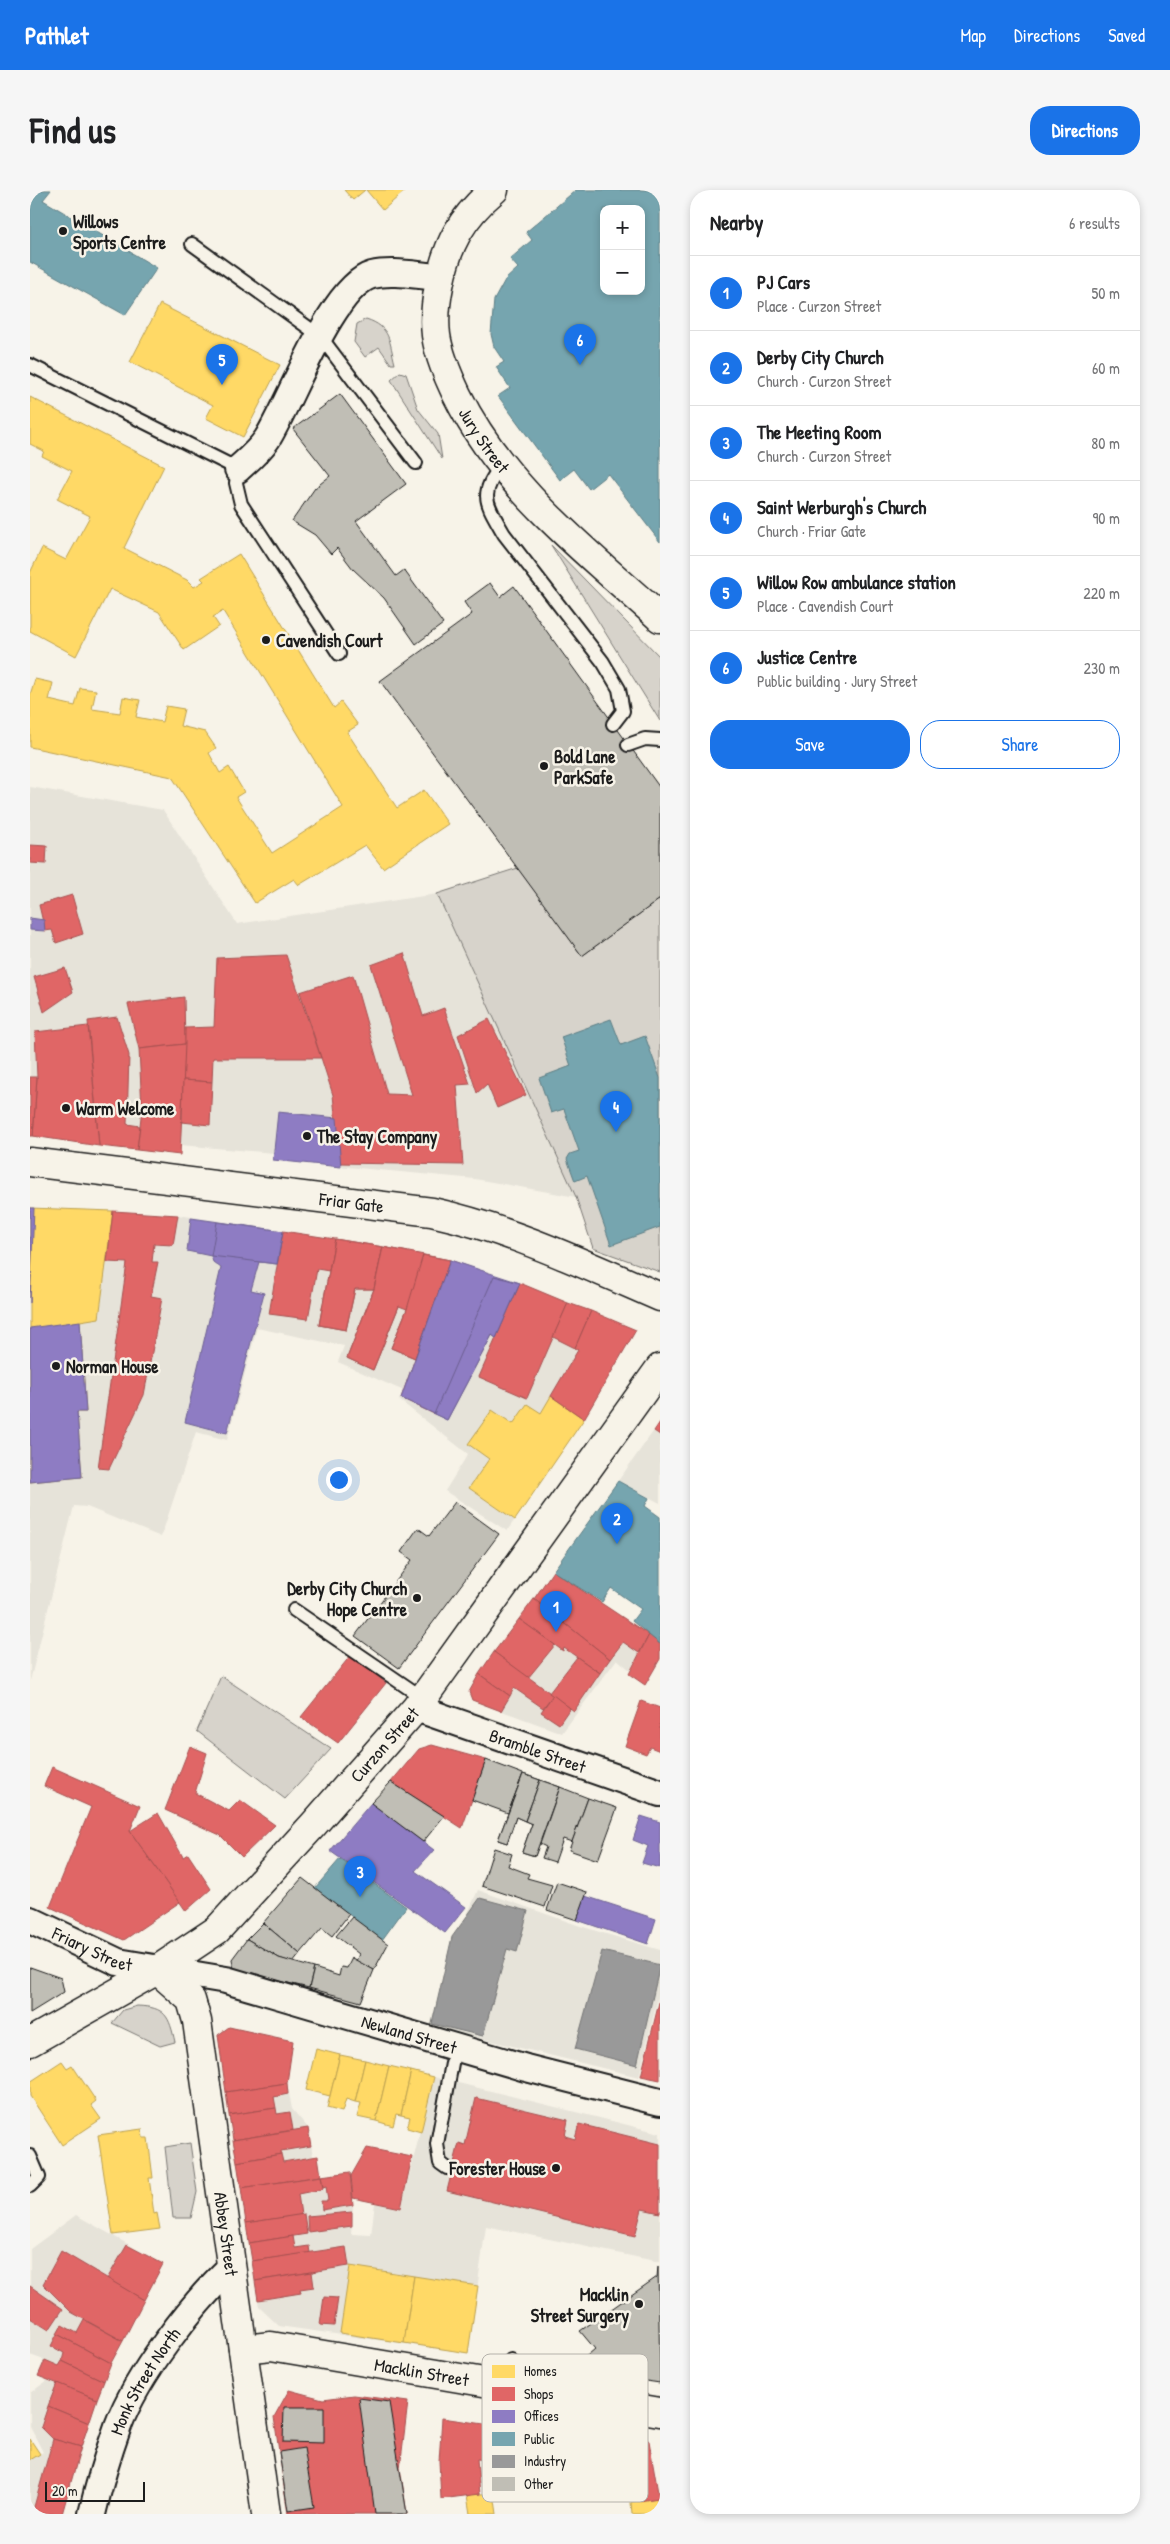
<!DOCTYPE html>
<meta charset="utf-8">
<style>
:root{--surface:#fff;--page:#f6f6f6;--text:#202124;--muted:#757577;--line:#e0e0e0;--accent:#1a73e8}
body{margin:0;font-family:"Patrick Hand",sans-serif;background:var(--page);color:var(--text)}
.controls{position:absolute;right:15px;top:15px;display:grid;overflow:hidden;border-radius:10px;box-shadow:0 2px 8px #0003}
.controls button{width:45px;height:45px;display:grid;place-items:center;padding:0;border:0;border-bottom:1px solid var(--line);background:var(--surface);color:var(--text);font:25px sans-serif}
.scale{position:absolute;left:15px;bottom:12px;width:100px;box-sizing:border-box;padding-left:5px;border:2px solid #1c1c1c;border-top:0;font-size:14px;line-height:18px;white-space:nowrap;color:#1c1c1c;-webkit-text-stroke:4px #f7f3e8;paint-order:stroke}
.you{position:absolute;left:308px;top:1289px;width:18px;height:18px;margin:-12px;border:4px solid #fff;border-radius:50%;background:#1a73e8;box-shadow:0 0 0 8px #1a73e833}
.badge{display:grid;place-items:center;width:32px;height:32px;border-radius:50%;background:var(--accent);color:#fff;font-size:16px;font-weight:700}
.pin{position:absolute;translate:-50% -41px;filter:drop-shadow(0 1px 2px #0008)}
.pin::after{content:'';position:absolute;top:26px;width:18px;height:15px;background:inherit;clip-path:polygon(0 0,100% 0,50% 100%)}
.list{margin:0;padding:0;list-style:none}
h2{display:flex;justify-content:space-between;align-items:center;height:65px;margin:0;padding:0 20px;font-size:21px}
h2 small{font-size:16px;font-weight:400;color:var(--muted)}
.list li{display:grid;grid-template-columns:32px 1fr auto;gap:15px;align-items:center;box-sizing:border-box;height:75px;padding:0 20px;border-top:1px solid var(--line)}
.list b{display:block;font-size:19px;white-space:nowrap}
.list p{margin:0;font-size:16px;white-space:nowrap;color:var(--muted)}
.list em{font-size:16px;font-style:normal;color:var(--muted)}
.actions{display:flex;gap:10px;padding:15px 20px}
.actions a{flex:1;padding:11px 0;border:1px solid var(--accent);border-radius:20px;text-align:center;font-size:18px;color:var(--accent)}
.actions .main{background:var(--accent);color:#fff}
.map{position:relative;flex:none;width:630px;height:2324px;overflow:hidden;border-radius:20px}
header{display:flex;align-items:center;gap:30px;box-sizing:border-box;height:70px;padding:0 25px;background:var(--accent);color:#fff}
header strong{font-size:24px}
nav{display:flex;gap:28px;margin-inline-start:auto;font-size:18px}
.intro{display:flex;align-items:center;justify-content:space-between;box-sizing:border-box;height:120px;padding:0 30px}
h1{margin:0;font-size:35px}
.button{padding:12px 22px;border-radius:20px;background:var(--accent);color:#fff;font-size:18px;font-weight:700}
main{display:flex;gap:30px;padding:0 30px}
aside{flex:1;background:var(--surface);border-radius:20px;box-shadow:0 2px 8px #0003}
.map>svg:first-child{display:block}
</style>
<header>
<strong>Pathlet</strong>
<nav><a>Map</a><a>Directions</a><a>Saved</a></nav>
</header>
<div class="intro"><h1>Find us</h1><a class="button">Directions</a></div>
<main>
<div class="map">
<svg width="630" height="2324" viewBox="0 0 630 2324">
<rect width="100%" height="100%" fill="#f7f3e8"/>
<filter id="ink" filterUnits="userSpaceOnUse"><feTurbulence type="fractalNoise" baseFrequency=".02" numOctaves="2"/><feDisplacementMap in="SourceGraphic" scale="10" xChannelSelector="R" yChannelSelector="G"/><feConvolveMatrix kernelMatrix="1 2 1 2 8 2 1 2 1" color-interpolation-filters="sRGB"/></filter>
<g filter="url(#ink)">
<g fill="#e6e3d9">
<path d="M0,597L133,620L207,734L407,704L460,809L546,1007L445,989L243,970L244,963L150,955L107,960L0,946Z"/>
<path d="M0,1018L148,1025L346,1055L420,1070L490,1093L606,1140L554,1229L477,1341L415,1301L438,1264L369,1210L374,1201L308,1172L314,1156L227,1138L197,1250L166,1242L131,1347L57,1317L44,1316L0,1491Z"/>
<path d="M630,1232V1313L588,1291Z"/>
<path d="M523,1381L619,1445L600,1480L587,1469L532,1543L442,1510L439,1502Z"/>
<path d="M448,1700L553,1737L630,1760V1799L609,1887L400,1836L424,1755Z"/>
<path d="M199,1837L263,1851L257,1893L262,1919L278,1938L283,1966H288L291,1986L320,1982L323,2015L321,2044L341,2045L345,2013L371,2018L404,1887L630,1943V2072L456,2036L438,2163L249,2136L229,2117L188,1845Z"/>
<path d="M46,2025L133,2074L81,2173L59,2233L32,2324H0V2270L13,2262L0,2237V2203L18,2190L8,2186L14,2170L0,2165V2059Z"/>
</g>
<g fill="#d7d3cb" stroke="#7a7874">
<path d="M336,129C361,137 359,151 365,174H361L349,157L335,167L324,152L327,134Z"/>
<path d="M370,182L376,184L388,219L408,244L412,269L361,190Z"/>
<path d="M521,355L630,467V531Z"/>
<path d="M488,678L552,766L630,709V1082L563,1058L546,1007L407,704Z"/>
<path d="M191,1486L301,1559L255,1609L167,1541Z"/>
<path d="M107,1816C136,1817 139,1826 145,1852L130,1856L82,1833L93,1820Z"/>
<path d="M160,1953L167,2002L161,2028H143L135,1957Z"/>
</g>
<g fill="#ffd966" stroke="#bba050">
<path d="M314,0H335L323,10Z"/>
<path d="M336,0H376L353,20Z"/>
<path d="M130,114L250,175L213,247L176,228L183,215L100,172Z"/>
<path d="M0,207L134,276L94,358L157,390L164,397L174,391L171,388L209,364L304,518L311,512L328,535L317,542L367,618L394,600L418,634L353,678L335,655L269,695L264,689L225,713L142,587L0,557V505L5,489L23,493L19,510L45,516L50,498L66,500L62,519L90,523L93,507L110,510L106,527L132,532L136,516L154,519L150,536L175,542L186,558L179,563L190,583L199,577L214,602L206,607L242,663L313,617L193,421L183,427L189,436L154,460L129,422L80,399L46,466L0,441V383L12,358L36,370L60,326L27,309L42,281L12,266L14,261L0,254Z"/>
<path d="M0,1018L83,1021L69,1128L50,1131L56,1222H47L52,1287L0,1292Z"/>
<path d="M521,1206L554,1229L485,1330L439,1298L459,1269L438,1254L462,1220L483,1234L497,1214L511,1223Z"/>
<path d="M286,1859L310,1865L300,1906L276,1900Z"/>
<path d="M310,1865L335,1870L325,1912L316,1909L312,1922L297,1918Z"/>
<path d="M335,1870L359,1876L346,1931L327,1927L331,1913L325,1912Z"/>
<path d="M32,1871L37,1878L42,1875L66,1911L61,1915L71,1929L32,1955L0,1906V1892Z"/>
<path d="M359,1876L381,1881L371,1925L366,1924L363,1936L346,1931Z"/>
<path d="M381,1881L404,1887L391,1942L377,1938L380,1927L371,1925Z"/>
<path d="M112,1939L113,1948H118L123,1988H119L124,2024L127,2023L130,2039L83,2045L68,1945Z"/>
<path d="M320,2076L384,2086L374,2153L310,2143Z"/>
<path d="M384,2086L448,2096L438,2163L374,2153Z"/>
<path d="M0,2249L10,2264L0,2270Z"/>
<path d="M464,2303L467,2324H440L437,2305Z"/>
<path d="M627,2308L629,2324H602L601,2312Z"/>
</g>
<g fill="#e06666" stroke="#a55050">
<path d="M0,655L17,656L16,674L0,673Z"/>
<path d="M42,705L53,744L26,753L22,740L15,741L9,715Z"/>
<path d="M374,763L393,826L414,818L440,894L427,895L433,975L310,973L303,905L270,802L323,785L357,904L382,905L341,775Z"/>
<path d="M256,765L291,868H183L182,892L153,890L155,838L184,837L187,768Z"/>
<path d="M35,778L43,802L14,822L4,787Z"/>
<path d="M154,807L155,854L109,859L98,814Z"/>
<path d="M87,827L99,865L97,934L110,936L107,960L69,956L58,831Z"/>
<path d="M459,829L496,905L467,918L457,894L447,903L428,845Z"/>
<path d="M58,836L69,956L3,946L7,887L5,842Z"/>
<path d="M155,854L150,965L107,960L112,919L109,859Z"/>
<path d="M0,887H7L3,946H0Z"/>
<path d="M153,890L182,892L180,935L152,932Z"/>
<path d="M83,1021L148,1025L143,1055L124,1054L122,1072H128L121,1106L132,1108L114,1205L79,1279L68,1278L97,1073L77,1072Z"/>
<path d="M253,1041L305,1049L299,1081L287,1079L278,1129L239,1124Z"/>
<path d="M305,1049L353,1057L344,1099H325L316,1140L289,1135Z"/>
<path d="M305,1049L353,1057L344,1099H325L316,1140L289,1135Z"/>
<path d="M353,1057L378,1062L369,1116L343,1180L317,1168L344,1099Z"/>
<path d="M353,1057L420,1070L385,1168L361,1158L377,1119L369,1116L343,1180L317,1168L344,1099Z"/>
<path d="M393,1065L420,1070L385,1168L361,1158L377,1119Z"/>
<path d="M420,1070L464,1086L404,1224L371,1208Z"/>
<path d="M490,1093L538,1113L497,1208L449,1187Z"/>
<path d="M538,1113L561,1121L545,1158L523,1147Z"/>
<path d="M561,1121L606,1140L554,1229L521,1206L548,1160L545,1158Z"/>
<path d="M630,1232V1245L624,1241Z"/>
<path d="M523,1381L619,1445L609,1463L593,1452L580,1469L504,1409Z"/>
<path d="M504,1409L580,1469L570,1483L534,1458L533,1461L489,1429Z"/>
<path d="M489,1429L525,1455L498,1488L464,1462Z"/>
<path d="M619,1445L630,1454V1469L615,1495L599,1484Z"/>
<path d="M464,1462L523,1505L513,1518L484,1498L480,1506L449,1484Z"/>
<path d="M321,1465L356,1493L308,1553L271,1527Z"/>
<path d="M547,1467L570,1483L544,1521L519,1503Z"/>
<path d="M449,1484L480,1506L471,1521L442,1510L439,1502Z"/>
<path d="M523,1505L540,1518L529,1534L511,1522Z"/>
<path d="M611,1511L630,1518V1561L620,1557L616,1564L595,1556Z"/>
<path d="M402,1555L456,1570L432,1638L361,1592L389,1559Z"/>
<path d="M160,1556L177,1563L165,1603L199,1621L210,1610L245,1635L212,1667L190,1645L135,1620Z"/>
<path d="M22,1577L110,1616L100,1641L150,1712L94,1750L20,1717L61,1617L14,1596Z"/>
<path d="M128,1623L153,1667L158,1664L181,1699L156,1721L100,1641Z"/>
<path d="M630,1808V1890L611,1886Z"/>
<path d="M199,1837L263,1851L257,1893L196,1902L188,1845Z"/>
<path d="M257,1893L258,1904L244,1907L246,1918L199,1925L196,1902Z"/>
<path d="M446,1908L538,1930L535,1946L545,1949L549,1934L630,1954V2023L612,2019L605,2046L417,2001L429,1953L435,1955Z"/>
<path d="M246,1918L247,1924L260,1922L263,1940L203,1950L199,1925Z"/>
<path d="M278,1938L281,1956L251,1961V1964L207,1972L203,1950Z"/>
<path d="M337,1958L382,1967L371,2018L323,2008L321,1986Z"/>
<path d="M251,1964L253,1972L288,1966L291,1986L211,1998L207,1972Z"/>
<path d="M320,1982L323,2015L292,2020L291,2011H298L296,1996L293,1997L291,1986Z"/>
<path d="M291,1986L293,1999L268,2004L271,2025L216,2033L211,1998Z"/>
<path d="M322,2022V2036L278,2042L277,2026Z"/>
<path d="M274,2024L277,2044L219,2053L216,2033Z"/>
<path d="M263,2046L265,2058L279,2056L280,2063L222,2071L219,2053Z"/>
<path d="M97,2055L133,2074L114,2110L77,2089Z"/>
<path d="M316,2057L319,2076L225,2091L222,2071Z"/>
<path d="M31,2061L114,2110L93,2151L41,2122L13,2094Z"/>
<path d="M282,2082L284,2097L270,2099L271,2103L228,2110L225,2091Z"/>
<path d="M0,2096L33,2119L19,2140L0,2128Z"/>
<path d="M294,2107L308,2108L304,2136L290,2135Z"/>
<path d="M54,2130L93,2151L81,2173L27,2144L32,2135L47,2143Z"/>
<path d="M27,2144L81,2173L74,2191L32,2171L34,2163L21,2156Z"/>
<path d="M15,2170L29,2176L32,2171L74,2191L67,2209L8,2186Z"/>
<path d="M27,2193L67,2209L59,2233L18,2216Z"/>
<path d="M259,2200L293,2209L324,2205L378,2212L370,2278L377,2324H258L244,2227Z"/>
<path d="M18,2216L59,2233L51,2257L23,2249L11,2237Z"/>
<path d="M412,2228L496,2240L490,2274L447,2269L450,2304L411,2309L409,2271Z"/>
<path d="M595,2245L616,2248L619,2251L629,2308L608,2311L604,2289L588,2286Z"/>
<path d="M23,2249L51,2257L32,2324H2Z"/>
</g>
<g fill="#8e7cc3" stroke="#6c5f91">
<path d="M0,728L14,730L15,741L0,740Z"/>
<path d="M248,922L307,928L311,977L243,970Z"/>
<path d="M0,1018H4L0,1113Z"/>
<path d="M161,1028L253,1041L247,1074L229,1072L221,1100L234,1103L197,1243L155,1232L191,1078L183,1072L181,1066L157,1061Z"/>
<path d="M187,1032L253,1041L247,1074L181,1066Z"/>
<path d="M420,1070L490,1093L466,1148L462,1145L417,1230L371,1208Z"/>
<path d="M464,1086L490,1093L466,1148L462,1145L417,1230L404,1224Z"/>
<path d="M50,1131L56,1222H47L52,1287L0,1292V1138Z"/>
<path d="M341,1613L404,1660L385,1681L436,1717L415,1743L300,1661Z"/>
<path d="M611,1626L630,1632V1678L612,1673L618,1656L603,1650Z"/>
<path d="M555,1706L626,1729L618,1754L547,1730Z"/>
</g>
<g fill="#76a5af" stroke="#5b7c83" fill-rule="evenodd">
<path d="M0,0H21L13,10L127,78L95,125L0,72Z"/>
<path d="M546,0H630V352L578,284L559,299L544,279L530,290L468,206L480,198L466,177L474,172L464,157L461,144L464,110L475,90L488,78L480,69L502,50L496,42ZM574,19H611V101H574Z"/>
<path d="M581,829L591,855L615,846L630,888V1037L581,1055L557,986L545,991L537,969L540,964L549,961L534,919L521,923L509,888L541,876L531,847Z"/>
<path d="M588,1291L619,1308L615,1316L630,1327V1454L602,1431L611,1419L581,1398L572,1412L523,1381Z"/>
<path d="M310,1669L376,1717L352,1750L285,1698Z"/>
</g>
<g fill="#999" stroke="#747474">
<path d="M450,1708L498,1721L487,1762L477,1759L453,1846L402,1834L422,1747Z"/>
<path d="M572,1761L630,1775L607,1875L545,1859Z"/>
</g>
<g fill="#c0beb5" stroke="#1c1c1c">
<path d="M310,204L376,294L326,331L366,386L374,380L413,434L386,454L354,408L323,379L307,358L301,364L285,345L262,331L285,298L300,286L263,239Z"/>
<path d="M460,393L470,407L484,396L630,598V709L552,766L350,491L442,424L434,412Z"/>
<path d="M425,1312L469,1344L369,1478L325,1446L382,1370L371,1362L388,1338L399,1346Z"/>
<path d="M456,1570L493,1584L478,1623L442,1610Z"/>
<path d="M493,1584L530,1597L505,1666L492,1662L502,1634L486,1627L477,1653L468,1650Z"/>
<path d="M493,1584L510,1590L495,1631L486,1627L477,1653L468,1650Z"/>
<path d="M510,1590L530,1597L505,1666L492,1662L502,1634L495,1631Z"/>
<path d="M361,1592L414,1626L393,1652L341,1613Z"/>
<path d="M530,1597L558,1608L542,1652L533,1649L525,1672L512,1668L516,1657L510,1654Z"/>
<path d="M558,1608L587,1618L568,1670L539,1660Z"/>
<path d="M464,1658L482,1664L478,1676L499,1684L497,1688L522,1695L515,1717L452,1696Z"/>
<path d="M272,1688L319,1724L302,1746L292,1738L270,1764L233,1733Z"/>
<path d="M527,1692L557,1702L547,1730L517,1720Z"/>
<path d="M322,1727L358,1754L344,1780L326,1771L329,1764L306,1746Z"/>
<path d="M233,1733L270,1764L263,1773L249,1768L217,1749Z"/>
<path d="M217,1749L249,1768L284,1778L279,1798L204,1780L202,1769Z"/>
<path d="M322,1768L344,1780L331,1812L279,1798L284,1778L309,1786L311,1777L317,1778Z"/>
<path d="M0,1777L31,1788L34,1802L0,1823Z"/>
<path d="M628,2076L630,2193L540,2180L565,2159L550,2141L627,2087Z"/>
<path d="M329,2208L359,2212L377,2324H345Z"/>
<path d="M254,2217H294V2253L253,2252Z"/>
<path d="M274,2258L284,2317L258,2321L249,2262Z"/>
</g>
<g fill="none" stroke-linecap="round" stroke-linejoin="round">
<defs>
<g id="service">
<path d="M162,54L290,146L386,273"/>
<path d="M0,175L208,279L206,293L211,314L309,464"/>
<path d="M471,277C447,305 458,315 474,344L573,472L589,499L593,521L583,534"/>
<path d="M598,555L615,549L630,550"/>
<path d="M264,1420L393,1508"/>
<path d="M0,1966L9,1987L0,1996"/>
<path d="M417,1978L410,1973L407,1954L425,1857"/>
<path d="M477,2197L481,2170"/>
</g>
<g id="minor">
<path d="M208,279C218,270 229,261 237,249C260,213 302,96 342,85C363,80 389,86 411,87"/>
<path id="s1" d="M386,1518L630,1603"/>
<path id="s2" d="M0,1730L88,1772L196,1790L496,1878L630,1912"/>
<path id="s3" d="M62,2324C69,2294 78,2264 88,2236C107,2185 162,2114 201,2077"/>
</g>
<g id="tertiary">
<path id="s4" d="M464,0C432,27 417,54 409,96C406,111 404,129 406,145C409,166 418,186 427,205C472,297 556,361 630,428"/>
<path id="s5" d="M0,972L402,1022C480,1039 556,1075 630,1107"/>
<path id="s6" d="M127,1780L161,1810L167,1831L236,2324"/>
<path id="s7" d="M0,1852L127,1780L187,1740L284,1634L386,1518L630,1178"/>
<path id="s8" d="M213,2159L241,2156L630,2222"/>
</g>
</defs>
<use href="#service" stroke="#1c1c1c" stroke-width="16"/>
<use href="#minor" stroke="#1c1c1c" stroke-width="30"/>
<use href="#tertiary" stroke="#1c1c1c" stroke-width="31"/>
<use href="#service" stroke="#f7f3e8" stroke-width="12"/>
<use href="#minor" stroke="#f7f3e8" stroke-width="26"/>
<use href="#tertiary" stroke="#f7f3e8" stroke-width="28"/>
</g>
</g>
<g fill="#1c1c1c" stroke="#f7f3e8" stroke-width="2">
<circle cx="33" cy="41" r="5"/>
<circle cx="236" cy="450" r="5"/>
<circle cx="514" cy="576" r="5"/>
<circle cx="36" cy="918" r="5"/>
<circle cx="277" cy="946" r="5"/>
<circle cx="26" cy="1176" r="5"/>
<circle cx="387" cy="1408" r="5"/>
<circle cx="526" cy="1978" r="5"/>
<circle cx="609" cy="2114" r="5"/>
</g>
<g text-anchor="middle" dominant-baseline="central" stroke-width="5" stroke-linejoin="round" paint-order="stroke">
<g font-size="18" font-weight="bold" fill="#1c1c1c" stroke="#f7f3e8" text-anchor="start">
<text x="43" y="31">Willows<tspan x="43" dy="21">Sports Centre</tspan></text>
<text x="246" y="450">Cavendish Court</text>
<text x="524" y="566">Bold Lane<tspan x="524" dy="21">ParkSafe</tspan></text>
<text x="46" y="918">Warm Welcome</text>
<text x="287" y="946">The Stay Company</text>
<text x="36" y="1176">Norman House</text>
<text x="377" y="1398" text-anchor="end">Derby City Church<tspan x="377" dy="21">Hope Centre</tspan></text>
<text x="516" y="1978" text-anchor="end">Forester House</text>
<text x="599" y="2104" text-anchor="end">Macklin<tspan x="599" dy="21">Street Surgery</tspan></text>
</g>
<g font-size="18" fill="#1c1c1c" stroke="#f7f3e8">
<text stroke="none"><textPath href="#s4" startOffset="279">Jury Street</textPath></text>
<text stroke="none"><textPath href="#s5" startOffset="324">Friar Gate</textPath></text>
<text stroke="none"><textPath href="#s7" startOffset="468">Curzon Street</textPath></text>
<text stroke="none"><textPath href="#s1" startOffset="129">Bramble Street</textPath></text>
<text stroke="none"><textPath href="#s2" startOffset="69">Friary Street</textPath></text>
<text stroke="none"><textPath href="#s2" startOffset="398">Newland Street</textPath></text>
<text stroke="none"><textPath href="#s6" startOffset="282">Abbey Street</textPath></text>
<text stroke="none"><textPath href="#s8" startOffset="181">Macklin Street</textPath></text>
<text stroke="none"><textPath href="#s3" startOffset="144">Monk Street North</textPath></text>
</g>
</g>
<rect x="452" y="2164" width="166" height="148" rx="8" fill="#f7f3e8" stroke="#b5b2ab" stroke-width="1"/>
<rect x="462" y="2175" width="23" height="13" fill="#ffd966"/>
<rect x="462" y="2197" width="23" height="14" fill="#e06666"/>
<rect x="462" y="2220" width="23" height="13" fill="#8e7cc3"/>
<rect x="462" y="2242" width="23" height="14" fill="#76a5af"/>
<rect x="462" y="2265" width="23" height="13" fill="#999"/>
<rect x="462" y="2287" width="23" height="14" fill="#c0beb5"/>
<g font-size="14" fill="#1c1c1c">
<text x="494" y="2186">Homes</text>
<text x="494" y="2209">Shops</text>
<text x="494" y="2231">Offices</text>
<text x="494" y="2254">Public</text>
<text x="494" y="2276">Industry</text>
<text x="494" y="2299">Other</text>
</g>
</svg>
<div class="controls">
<button>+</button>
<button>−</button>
</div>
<div class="scale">20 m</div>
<div class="you"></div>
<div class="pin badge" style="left:526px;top:1442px">1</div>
<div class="pin badge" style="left:587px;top:1354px">2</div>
<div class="pin badge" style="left:330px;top:1707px">3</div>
<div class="pin badge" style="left:586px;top:942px">4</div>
<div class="pin badge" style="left:192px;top:195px">5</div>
<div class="pin badge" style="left:550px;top:175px">6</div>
</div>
<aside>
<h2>Nearby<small>6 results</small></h2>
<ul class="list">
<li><span class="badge">1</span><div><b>PJ Cars</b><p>Place · Curzon Street</p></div><em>50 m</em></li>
<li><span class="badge">2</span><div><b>Derby City Church</b><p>Church · Curzon Street</p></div><em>60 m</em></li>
<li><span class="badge">3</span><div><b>The Meeting Room</b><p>Church · Curzon Street</p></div><em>80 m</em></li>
<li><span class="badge">4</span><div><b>Saint Werburgh's Church</b><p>Church · Friar Gate</p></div><em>90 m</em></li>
<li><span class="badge">5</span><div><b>Willow Row ambulance station</b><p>Place · Cavendish Court</p></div><em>220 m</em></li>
<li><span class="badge">6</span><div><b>Justice Centre</b><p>Public building · Jury Street</p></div><em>230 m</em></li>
</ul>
<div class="actions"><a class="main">Save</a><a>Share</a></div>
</aside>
</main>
